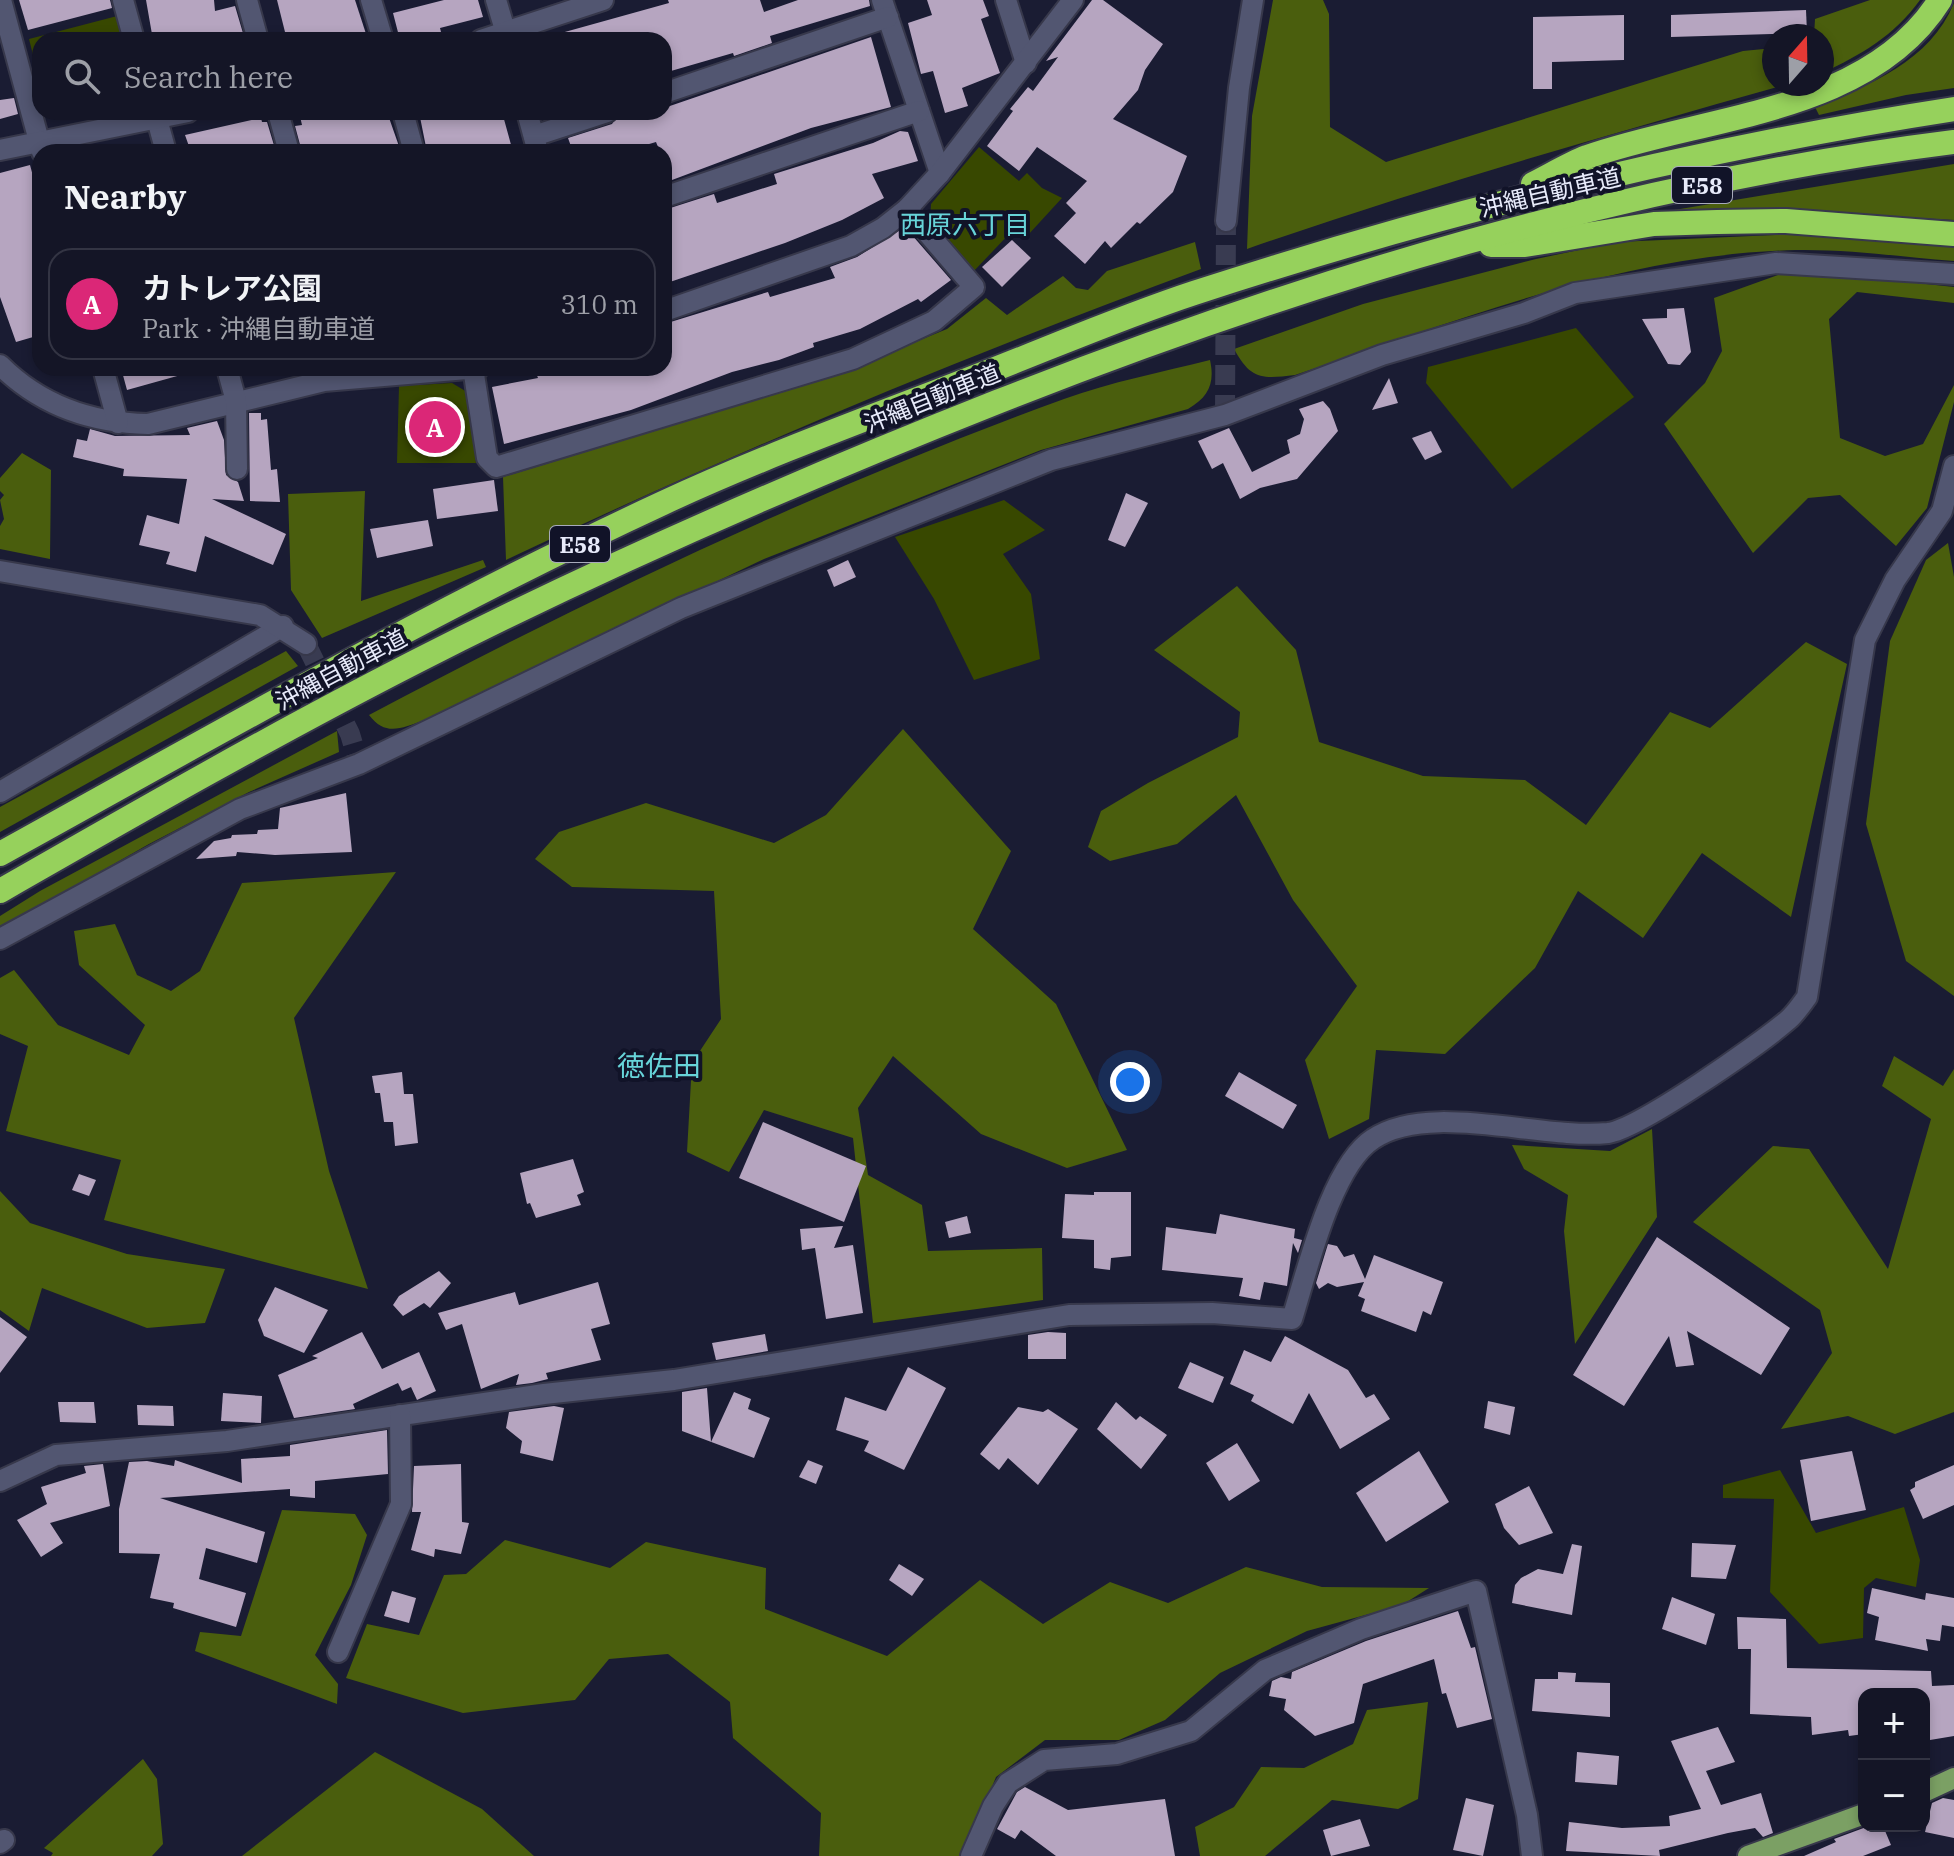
<!DOCTYPE html>
<meta charset="utf-8">
<style>
:root{--surface:#141526;--page:#1d1e2e;--text:#f1f3f6;--muted:#9d9fa7;--line:#333443;--accent:#db2777}
body{margin:0;font-family:"IBM Plex Serif","Noto Sans JP",serif;background:var(--page);color:var(--text)}
.controls{position:absolute;right:24px;bottom:24px;display:grid;overflow:hidden;border-radius:16px;box-shadow:0 4px 12px #0003}
.controls button{width:72px;height:72px;display:grid;place-items:center;padding:0;border:0;border-bottom:2px solid var(--line);background:var(--surface);color:var(--text);font:40px sans-serif}
.compass{position:absolute;left:1762px;top:24px;width:72px;height:72px;border-radius:50%;background:var(--surface);box-shadow:0 4px 12px #0003;rotate:20deg}
.you{position:absolute;left:1130px;top:1082px;width:28px;height:28px;margin:-20px;border:6px solid #fff;border-radius:50%;background:#1a73e8;box-shadow:0 0 0 12px #1a73e833}
.badge{display:grid;place-items:center;width:52px;height:52px;border-radius:50%;background:var(--accent);color:#fff;font-size:26px;font-weight:700}
.pin{position:absolute;translate:-50% -50%;border:4px solid #fff;box-shadow:0 2px 8px #0006}
.list{margin:0;padding:0;list-style:none}
h2{display:flex;justify-content:space-between;align-items:center;height:104px;margin:0;padding:0 32px;font-size:34px}
h2 small{font-size:26px;font-weight:400;color:var(--muted)}
.list li{display:grid;grid-template-columns:52px 1fr auto;gap:24px;align-items:center;box-sizing:border-box;height:112px;margin:0 16px 16px;padding:0 16px;border:2px solid var(--line);border-radius:24px}
.list b{display:block;font-size:30px;white-space:nowrap}
.list p{margin:0;font-size:26px;white-space:nowrap;color:var(--muted)}
.list em{font-size:26px;font-style:normal;color:var(--muted)}
.icon{flex:none;width:44px;height:44px;fill:none;stroke:currentColor;stroke-width:2;stroke-linecap:round;stroke-linejoin:round}
.map{position:relative;flex:none;width:1954px;height:1856px;overflow:hidden}
.search{position:absolute;background:var(--surface);box-shadow:0 4px 12px #0003;left:32px;top:32px;width:640px;height:88px;display:flex;align-items:center;gap:20px;box-sizing:border-box;padding:0 28px;border-radius:24px;color:var(--muted);font-size:30px}
.panel{position:absolute;background:var(--surface);box-shadow:0 4px 12px #0003;left:32px;top:144px;width:640px;height:232px;border-radius:24px}
.map>svg:first-child{display:block}
</style>
<div class="map">
<svg width="1954" height="1856" viewBox="0 0 1954 1856">
<rect width="100%" height="100%" fill="#1a1c33"/>
<g fill="#384800">
<path d="M121,15L128,40H40V83L29,39Z"/>
<path d="M979,147L1019,181L1027,173L1042,188L1062,198L1028,235L1012,231L973,272L930,222L931,204Z"/>
<path d="M1576,328L1634,397L1512,489L1426,383L1428,367Z"/>
<path d="M452,383L467,392L476,463H397L399,386Z"/>
<path d="M1004,500L1045,530L1003,554L1031,594L1040,659L974,680L934,599L895,537Z"/>
<path d="M1780,1470L1816,1533L1904,1507L1920,1560L1916,1587L1876,1578L1864,1588L1863,1638L1819,1644L1770,1592L1774,1499L1723,1498V1485Z"/>
</g>
<g fill="#4a5e0d">
<path d="M1273,0H1323L1329,14L1330,127L1386,162L1743,51L1774,48V84H1788C1607,135 1425,187 1247,249L1252,116Z"/>
<path d="M1870,0H1920C1894,36 1861,55 1822,73V36H1814L1815,19Z"/>
<path d="M1954,3V88L1906,95L1819,115L1815,107C1870,85 1930,61 1954,3Z"/>
<path d="M1954,164V220C1860,215 1769,207 1675,216L1674,210Z"/>
<path d="M1796,234L1954,246V261C1902,257 1848,249 1796,250C1623,254 1457,321 1295,375C1262,379 1251,380 1234,349L1363,304L1536,259L1617,242Z"/>
<path d="M1195,242L1201,269C966,356 733,452 506,560L503,477L827,378L947,329L986,298L1007,315L1063,276L1076,288L1088,290L1107,271Z"/>
<path d="M1781,274L1852,276L1954,287V303L1857,292L1829,319L1840,438L1885,456L1923,444L1954,385V402L1927,508L1896,546L1840,495L1808,498L1753,553L1664,424L1705,383L1722,351L1714,298Z"/>
<path d="M1210,360C1215,383 1209,397 1188,409L1041,450L764,559L425,720C401,728 386,737 369,715C593,596 825,486 1064,399C1111,382 1162,372 1210,360Z"/>
<path d="M22,453L51,470L50,559L0,549V526L4,519L0,500L4,495L0,491V478Z"/>
<path d="M365,491L361,601L483,560L486,567L322,638L291,590L288,494Z"/>
<path d="M1948,543L1954,577V996L1906,961L1866,824L1890,641L1926,560Z"/>
<path d="M1237,586L1296,650L1319,742L1423,776L1525,780L1586,825L1670,712L1710,728L1806,642L1847,664L1791,917L1702,853L1643,938L1578,891L1535,968L1445,1054L1376,1050L1369,1119L1329,1139L1305,1060L1357,986L1293,900L1236,795L1177,844L1110,861L1088,847L1101,811L1148,783L1238,737L1240,712L1154,650Z"/>
<path d="M286,651L298,666L0,832V807Z"/>
<path d="M903,729L1011,851L973,929L1056,1004L1127,1150L1067,1168L981,1134L893,1056L858,1108L868,1175L922,1205L928,1251L1042,1248L1043,1300L873,1323L853,1138L764,1110L729,1172L687,1152L692,1063L721,1019L714,891L572,887L535,859L559,832L646,803L774,843L826,815Z"/>
<path d="M337,731L339,752L249,792L149,844L0,929V916L40,891Z"/>
<path d="M396,872L294,1018L329,1171L368,1289L104,1220L121,1160L6,1131L28,1046L0,1034V978L14,970L58,1025L129,1055L145,1025L79,965L74,931L115,924L137,975L171,991L200,971L242,883Z"/>
<path d="M1894,1056L1943,1086L1954,1069V1412L1895,1434L1848,1416L1781,1429L1832,1353L1820,1310L1693,1222L1773,1146L1809,1149L1888,1269L1931,1119L1882,1086Z"/>
<path d="M1652,1129L1657,1217L1575,1344L1564,1231L1568,1195L1524,1169L1512,1145L1610,1151Z"/>
<path d="M0,1191L30,1223L127,1254L225,1269L205,1323L147,1328L42,1288L29,1331L0,1310Z"/>
<path d="M282,1510L355,1514L367,1535L351,1585L315,1655L338,1684L337,1704L195,1651L200,1632L241,1636Z"/>
<path d="M505,1540L610,1568L646,1542L766,1568L765,1609L887,1656L980,1580L1043,1624L1110,1582L1168,1603L1246,1567L1322,1587L1429,1588L1402,1605L1307,1631L1220,1673L1165,1720L1119,1740H1045L996,1777L964,1856H819L821,1813L733,1738L730,1702L668,1654L609,1659L575,1700L463,1713L346,1678L367,1624L419,1635L444,1575L466,1574Z"/>
<path d="M1428,1702L1418,1799L1398,1809L1332,1800L1265,1856H1200L1195,1827L1234,1807L1261,1767L1304,1768L1353,1744L1367,1710Z"/>
<path d="M375,1752L482,1809L534,1856H242Z"/>
<path d="M143,1759L157,1779L163,1844L152,1856H51L53,1853L44,1848Z"/>
</g>
<g fill="#b6a5c0">
<path d="M19,0H110L112,8L28,30Z"/>
<path d="M146,0H214L215,11L235,6L245,40H153Z"/>
<path d="M277,0H355L368,40H287Z"/>
<path d="M444,0H478L483,17L440,28L441,32L400,40L393,13Z"/>
<path d="M668,0H760L764,12L798,0H869L870,6L770,36L772,43L734,56L733,53L664,73V40H555L554,35L669,3Z"/>
<path d="M927,0H983L989,16L981,19L1000,73L962,88L968,106L945,113L933,71L921,74L908,23L932,15Z"/>
<path d="M1092,0H1103L1163,44L1145,70L1138,90L1113,119L1187,156L1173,192L1140,224L1137,222L1111,248L1105,241L1085,264L1054,236L1076,213L1066,203L1087,181L1037,147L1019,171L987,146L1013,111L1010,109L1028,87L1033,91L1058,57L1046,61Z"/>
<path d="M1806,10L1807,33L1671,37V15Z"/>
<path d="M1624,15V60L1552,62V89H1533V17Z"/>
<path d="M871,37L891,107L811,128L664,183V152H660L656,142L622,152H573L568,138L612,124L620,112H664V108Z"/>
<path d="M14,98L18,114L0,119V100Z"/>
<path d="M299,112H387L401,152H302L295,126L302,125Z"/>
<path d="M419,112H452L454,119L480,112H502L513,152H479L477,145L449,152H427Z"/>
<path d="M261,118L262,122H267L276,152H191L185,135Z"/>
<path d="M900,131L908,132L918,161L872,174L884,198L842,220L785,243L664,284V210L714,194L717,203L777,184L774,174L873,143Z"/>
<path d="M30,165L40,202V292L32,294L40,320V335L16,342L0,297V173Z"/>
<path d="M905,227L951,280L921,302L918,299L860,329L813,343L814,347L779,360L732,372L631,410L504,444L492,387L538,378L534,368H664V324L768,292L770,297L835,278L830,267L857,257Z"/>
<path d="M1012,240L1031,258L1002,287L982,267Z"/>
<path d="M1684,308L1691,352L1680,365L1668,364L1642,319L1667,318V309Z"/>
<path d="M121,368H187L188,373L127,390Z"/>
<path d="M1389,378L1398,403L1372,410Z"/>
<path d="M1323,401L1330,409L1338,431L1297,479L1260,488L1240,499L1223,463L1212,469L1198,441L1229,428L1252,472L1290,453L1287,440L1300,434L1304,419L1299,409Z"/>
<path d="M249,413H261V420L267,419L271,470L277,469L280,502L250,501Z"/>
<path d="M217,421L224,440L226,475L238,482L244,501L212,499L286,534L273,565L205,536L196,572L166,564L170,552L139,545L147,515L179,524L187,479L123,476L124,469L73,457L77,439L87,441L90,429L115,436L190,435L187,428Z"/>
<path d="M1431,431L1442,452L1425,460L1412,438Z"/>
<path d="M494,480L498,511L437,519L433,489Z"/>
<path d="M1126,493L1148,503L1125,547L1108,540Z"/>
<path d="M428,520L433,546L377,558L370,529Z"/>
<path d="M848,560L856,577L834,587L827,570Z"/>
<path d="M346,793L352,852L275,855L237,852L236,856L196,859L214,841L231,838L232,835L257,834L258,830L278,829L280,808Z"/>
<path d="M402,1072L404,1094H413L418,1143L395,1146L393,1122H384L380,1093H375L372,1076Z"/>
<path d="M1239,1072L1297,1105L1283,1129L1225,1096Z"/>
<path d="M763,1122L866,1166L844,1222L739,1178Z"/>
<path d="M573,1159L584,1192L577,1195L581,1205L536,1218L530,1203L527,1204L520,1173Z"/>
<path d="M79,1174L96,1180L89,1196L72,1190Z"/>
<path d="M1094,1192H1131V1256L1111,1258L1110,1270L1094,1268V1240L1062,1238L1065,1194L1094,1195Z"/>
<path d="M1220,1214L1295,1229L1294,1238L1302,1240L1298,1253L1293,1243L1287,1286L1264,1282L1260,1300L1239,1296L1243,1278L1162,1270L1166,1227L1216,1234Z"/>
<path d="M967,1216L971,1233L949,1238L945,1222Z"/>
<path d="M843,1226L834,1248L853,1245L863,1313L826,1319L815,1248L802,1250L800,1229Z"/>
<path d="M1657,1237L1790,1328L1761,1375L1687,1331L1694,1365L1676,1367L1669,1336L1624,1406L1573,1375Z"/>
<path d="M1328,1244L1337,1246L1344,1257L1354,1254L1365,1279L1374,1255L1443,1282L1431,1315L1423,1311L1416,1332L1361,1311L1365,1299L1358,1296L1364,1282L1337,1287L1328,1283L1319,1289L1316,1283Z"/>
<path d="M439,1271L451,1283L430,1308L424,1303L403,1316L393,1305L399,1296Z"/>
<path d="M598,1282L610,1324L591,1329L601,1360L546,1373L548,1379L532,1383L516,1385L519,1374L481,1389L462,1324L446,1330L438,1313L515,1292L519,1305Z"/>
<path d="M275,1287L328,1310L304,1353L264,1336L258,1320Z"/>
<path d="M0,1317L27,1337L0,1373Z"/>
<path d="M362,1332L382,1369L419,1352L436,1391L417,1400L411,1387L402,1391L398,1383L353,1404L355,1409L294,1418L278,1375L318,1358L312,1356Z"/>
<path d="M1048,1332L1066,1333V1359H1028V1335Z"/>
<path d="M765,1334L768,1351L716,1360L712,1343Z"/>
<path d="M1285,1336L1348,1370L1366,1398L1374,1394L1390,1419L1340,1449L1309,1393L1293,1424L1251,1401L1254,1395L1230,1384L1244,1350L1271,1362Z"/>
<path d="M1190,1362L1224,1377L1213,1403L1178,1388Z"/>
<path d="M908,1367L946,1388L904,1470L864,1451L869,1441L836,1430L845,1397L886,1411Z"/>
<path d="M707,1388L711,1442L734,1392L751,1399L748,1409L770,1418L754,1458L682,1431V1392Z"/>
<path d="M223,1393L262,1396L261,1423L221,1421Z"/>
<path d="M1488,1401L1515,1407L1510,1435L1484,1428Z"/>
<path d="M58,1402H94L96,1423L60,1422Z"/>
<path d="M1116,1402L1136,1420L1140,1416L1167,1435L1141,1469L1097,1429Z"/>
<path d="M137,1405L173,1406L174,1426L138,1425Z"/>
<path d="M554,1406L564,1408L553,1461L520,1453L522,1441L506,1428L509,1412Z"/>
<path d="M1018,1407L1043,1412L1048,1409L1078,1429L1038,1485L1008,1458L999,1470L980,1454Z"/>
<path d="M387,1430L388,1474L315,1481V1498L290,1496V1489L160,1498L265,1532L257,1563L206,1548L199,1579L246,1593L236,1627L173,1608L174,1603L150,1598L160,1554L119,1553V1509L129,1462L147,1461L174,1466L175,1460L242,1483L241,1459L290,1456V1445Z"/>
<path d="M1237,1443L1260,1481L1229,1501L1206,1463Z"/>
<path d="M1419,1451L1449,1502L1386,1542L1356,1493Z"/>
<path d="M1852,1451L1866,1510L1811,1521L1800,1460Z"/>
<path d="M808,1460L823,1466L816,1484L799,1477Z"/>
<path d="M103,1464L110,1506L50,1523L63,1543L41,1557L17,1520L47,1504L41,1487L86,1473L84,1466Z"/>
<path d="M461,1464L462,1522L469,1523L461,1554L435,1549L434,1557L411,1550L421,1512H412L414,1466Z"/>
<path d="M1954,1465V1505L1923,1519L1910,1490L1915,1487V1482Z"/>
<path d="M1529,1486L1553,1533L1519,1545L1504,1528L1495,1504Z"/>
<path d="M1692,1543L1736,1545L1726,1579L1691,1577Z"/>
<path d="M1572,1544L1582,1546L1572,1615L1512,1603L1515,1585L1521,1578L1538,1569L1563,1574Z"/>
<path d="M899,1564L924,1579L912,1596L889,1580Z"/>
<path d="M1872,1588L1925,1600L1926,1593L1954,1598V1627L1942,1625L1940,1641L1926,1639L1928,1651L1875,1640L1879,1617L1867,1613Z"/>
<path d="M392,1591L416,1598L409,1623L384,1616Z"/>
<path d="M1672,1597L1715,1614L1706,1645L1662,1629Z"/>
<path d="M1458,1611L1471,1648L1475,1647L1492,1719L1457,1728L1446,1693L1442,1694L1434,1659L1363,1684L1354,1723L1315,1736L1284,1710L1286,1699L1269,1696L1272,1681L1281,1677L1291,1679L1292,1672L1366,1641Z"/>
<path d="M1737,1617L1786,1619L1787,1668L1931,1671L1932,1686L1954,1685V1736L1924,1741V1694H1864V1734L1849,1736L1848,1730L1812,1735L1811,1717L1750,1714L1751,1649H1738Z"/>
<path d="M1558,1672L1576,1673L1575,1682L1610,1683V1717L1532,1711L1535,1679H1558Z"/>
<path d="M1718,1727L1735,1762L1706,1771L1721,1805L1761,1793L1773,1833L1763,1837L1755,1828L1728,1833L1659,1850L1660,1856L1566,1851L1569,1822L1622,1828L1670,1826L1669,1816L1701,1809L1671,1741Z"/>
<path d="M1577,1752L1619,1756L1617,1785L1575,1782Z"/>
<path d="M1025,1787L1068,1810L1165,1799L1175,1856H1056L1021,1830L1015,1839L997,1829L1017,1792Z"/>
<path d="M1466,1798L1494,1805L1483,1856L1453,1850Z"/>
<path d="M1943,1798L1954,1800V1838L1925,1832L1932,1803Z"/>
<path d="M1360,1819L1370,1846L1331,1856L1323,1830Z"/>
<path d="M1869,1826H1883L1891,1845L1863,1856H1804L1836,1842L1834,1839Z"/>
</g>
<g fill="none" stroke-linecap="round" stroke-linejoin="round">
<path stroke="#393b51" stroke-width="20" stroke-dasharray="20 10" stroke-linecap="butt" d="M1225,415L1226,221"/>
<path stroke="#393b51" stroke-width="20" stroke-dasharray="20 10" stroke-linecap="butt" d="M306,644L350,734L359,764"/>
<defs>
<g id="minor">
<path d="M1,0L42,152"/>
<path d="M123,0L134,40"/>
<path d="M247,0L258,40"/>
<path d="M371,0L383,40"/>
<path d="M496,0L508,40"/>
<path d="M882,0L940,173"/>
<path d="M1006,0L1026,63"/>
<path d="M664,93L888,17"/>
<path d="M155,112L166,152"/>
<path d="M278,112L289,152"/>
<path d="M403,112L414,152"/>
<path d="M527,112L538,152"/>
<path d="M534,136L607,112"/>
<path d="M664,197L919,111"/>
<path d="M1226,221L1239,88L1253,0"/>
<path d="M664,311L851,246L883,228L907,209L940,173L1073,0"/>
<path d="M0,365C40,405 92,423 148,424L324,381L479,368"/>
<path d="M103,368L118,423"/>
<path d="M227,368L236,401L237,469"/>
<path d="M473,368L487,458L496,467L853,359L934,321L974,287L907,209"/>
<path d="M0,792L283,626"/>
<path d="M0,939L240,809L359,764L681,608L1051,460L1225,415L1382,355L1524,313L1575,293L1776,263L1954,274"/>
<path d="M0,1481L56,1455L227,1441L544,1394L674,1380L1069,1315L1212,1313L1292,1319C1307,1272 1331,1166 1373,1139C1429,1101 1541,1140 1608,1133C1639,1129 1760,1044 1788,1020C1795,1014 1801,1005 1807,997L1865,640L1895,580L1942,511L1954,466"/>
<path d="M338,1652L401,1504L400,1415"/>
<path d="M0,1843L4,1840"/>
<path d="M971,1856L993,1806L1008,1783L1044,1760L1117,1754L1191,1731L1265,1670L1361,1629L1476,1591L1527,1815L1532,1856"/>
</g>
<g id="tertiary">
<path d="M481,40L603,0"/>
<path d="M0,150L188,112"/>
<path d="M0,571L260,615L306,644"/>
</g>
<g id="primary">
<path d="M1924,1792L1954,1778"/>
<path d="M1748,1856L1864,1814"/>
</g>
<g id="motorway">
<path d="M1533,184C1551,175 1569,164 1587,157C1702,116 1869,114 1940,0"/>
<path d="M1491,245H1525L1654,224L1717,222L1786,221L1954,234"/>
<path d="M0,854C219,733 436,608 663,503C762,457 866,419 967,380C1043,351 1118,318 1194,293C1443,212 1695,149 1954,109"/>
<path d="M0,891C138,812 276,733 417,661C605,565 800,480 997,402C1304,281 1625,183 1954,142"/>
</g>
</defs>
<use href="#minor" stroke="#37384b" stroke-width="24"/>
<use href="#tertiary" stroke="#37384b" stroke-width="24"/>
<use href="#primary" stroke="#37384b" stroke-width="24"/>
<use href="#motorway" stroke="#37384b" stroke-width="28"/>
<use href="#minor" stroke="#525671" stroke-width="20"/>
<use href="#tertiary" stroke="#525671" stroke-width="20"/>
<use href="#primary" stroke="#7ba064" stroke-width="20"/>
<use href="#motorway" stroke="#96d15c" stroke-width="24"/>
</g>
<g text-anchor="middle" dominant-baseline="central" stroke-width="8" stroke-linejoin="round" paint-order="stroke">
<g fill="#111328" stroke="#a7aabb" stroke-width="2">
<rect x="1672" y="167" width="60" height="36" rx="6"/>
<rect x="550" y="526" width="60" height="36" rx="6"/>
</g>
<g font-size="22" font-weight="bold" fill="#e7eafa">
<text x="1702" y="185">E58</text>
<text x="580" y="544">E58</text>
</g>
<g font-size="24" fill="#e7eafa" stroke="#111328">
<text transform="translate(1550 192) rotate(-13)">沖縄自動車道</text>
<text transform="translate(932 398) rotate(-22)">沖縄自動車道</text>
<text transform="translate(341 669) rotate(-28)">沖縄自動車道</text>
</g>
<g font-size="26" fill="#67d4d9" stroke="#111328">
<text x="965" y="224">西原六丁目</text>
</g>
<g font-size="28" fill="#67d4d9" stroke="#111328">
<text x="659" y="1065">徳佐田</text>
</g>
</g>
</svg>
<div class="controls">
<button>+</button>
<button>−</button>
</div>
<svg class="compass" viewBox="-18 -18 36 36"><path d="M0-13l5 13h-10z" fill="#e53935"/><path d="M0 13l5-13h-10z" fill="#9d9fa7"/></svg>
<div class="you"></div>
<div class="pin badge" style="left:435px;top:427px">A</div>
<div class="search"><svg class="icon" aria-label="search" viewBox="0 0 24 24"><circle cx="10" cy="10" r="6"/><path d="M15 15l6 6"/></svg>Search here</div>
<section class="panel">
<h2>Nearby<small></small></h2>
<ul class="list">
<li><span class="badge">A</span><div><b>カトレア公園</b><p>Park · 沖縄自動車道</p></div><em>310 m</em></li>
</ul>
</section>
</div>
